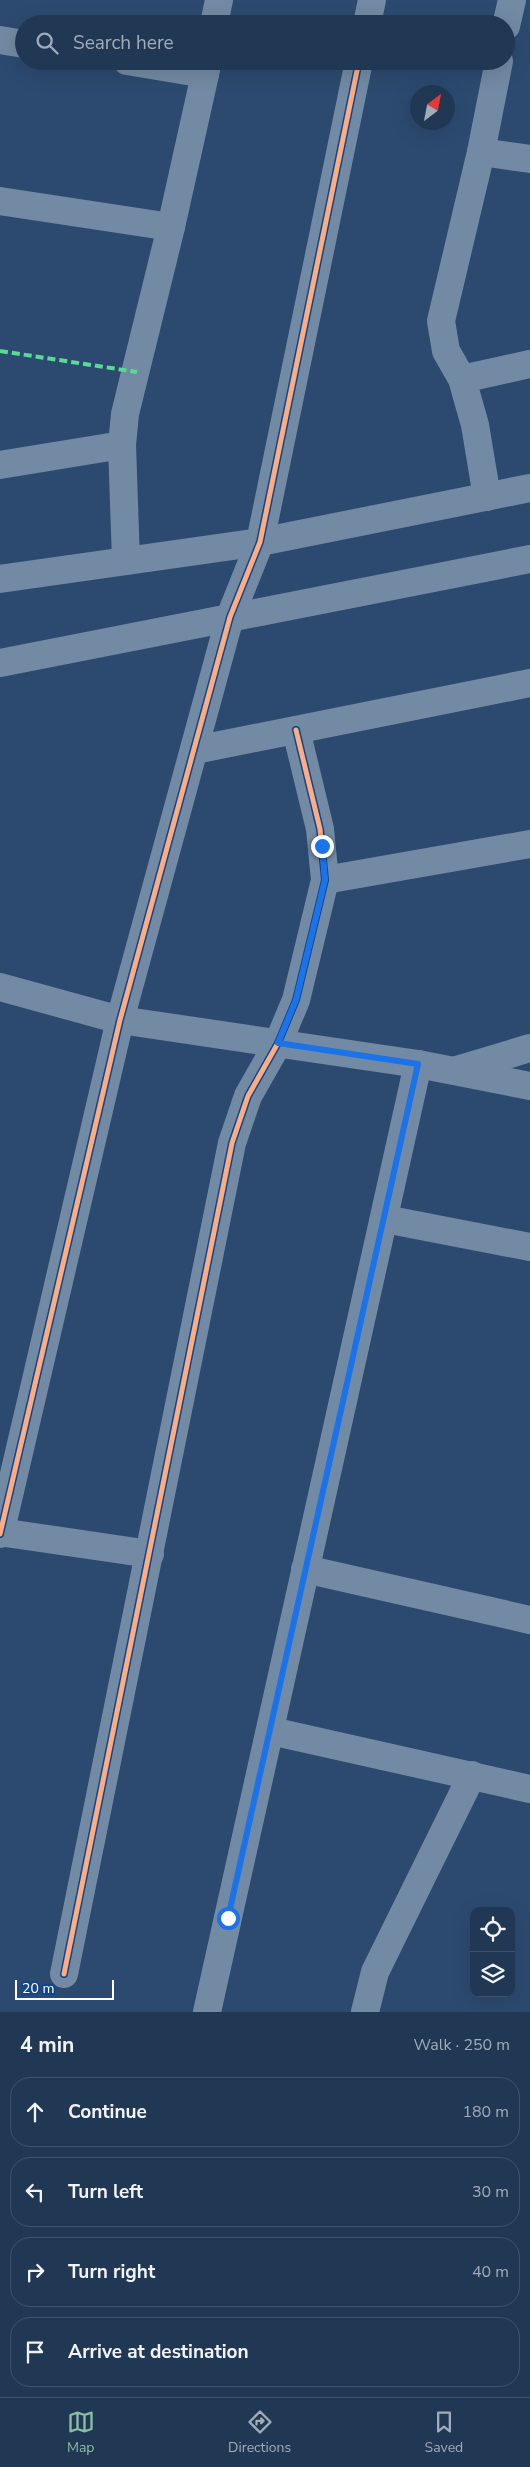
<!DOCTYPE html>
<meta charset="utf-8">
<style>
:root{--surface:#213854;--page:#293f5a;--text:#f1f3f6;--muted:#a2acb8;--line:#3e526b;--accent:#8abfa5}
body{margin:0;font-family:"Nunito Sans",sans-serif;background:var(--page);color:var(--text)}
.controls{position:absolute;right:15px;bottom:15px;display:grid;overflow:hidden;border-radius:10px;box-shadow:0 5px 20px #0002}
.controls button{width:45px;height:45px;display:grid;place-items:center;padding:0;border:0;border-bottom:1px solid var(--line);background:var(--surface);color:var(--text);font:25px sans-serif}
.compass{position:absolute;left:410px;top:85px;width:45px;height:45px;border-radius:50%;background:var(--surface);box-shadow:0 5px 20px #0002;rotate:32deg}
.scale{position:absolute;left:15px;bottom:12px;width:99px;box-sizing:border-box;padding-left:5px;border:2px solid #fff;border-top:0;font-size:14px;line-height:18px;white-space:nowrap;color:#fff;-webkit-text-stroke:4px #10478c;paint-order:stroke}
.stop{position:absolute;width:15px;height:15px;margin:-11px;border:4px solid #1a73e8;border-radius:50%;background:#fff}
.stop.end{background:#1a73e8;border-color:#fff;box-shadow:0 1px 5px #0008}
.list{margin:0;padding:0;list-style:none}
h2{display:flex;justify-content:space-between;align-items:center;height:65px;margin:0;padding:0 20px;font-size:21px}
h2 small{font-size:16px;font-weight:400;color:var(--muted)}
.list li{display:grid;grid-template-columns:32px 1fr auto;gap:15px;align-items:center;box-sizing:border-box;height:70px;margin:0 10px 10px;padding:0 10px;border:1px solid var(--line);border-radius:20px}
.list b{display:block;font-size:19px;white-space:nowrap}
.list em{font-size:16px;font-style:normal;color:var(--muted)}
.icon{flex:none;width:28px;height:28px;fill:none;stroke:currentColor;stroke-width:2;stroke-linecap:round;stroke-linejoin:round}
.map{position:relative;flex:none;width:530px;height:2012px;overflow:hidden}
.search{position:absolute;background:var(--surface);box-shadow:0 5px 20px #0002;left:15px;right:15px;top:15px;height:55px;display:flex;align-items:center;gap:12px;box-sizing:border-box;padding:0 18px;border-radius:28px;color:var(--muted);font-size:19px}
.sheet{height:385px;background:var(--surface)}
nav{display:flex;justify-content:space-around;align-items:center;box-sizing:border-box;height:70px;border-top:1px solid var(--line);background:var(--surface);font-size:14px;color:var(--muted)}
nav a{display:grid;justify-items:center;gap:2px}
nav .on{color:var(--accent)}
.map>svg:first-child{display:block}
</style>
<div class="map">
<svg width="530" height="2012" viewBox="0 0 530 2012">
<rect width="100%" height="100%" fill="#2c4a70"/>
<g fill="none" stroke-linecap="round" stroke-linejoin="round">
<g stroke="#738aa4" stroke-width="28">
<path d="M214,24L219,0"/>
<path d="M367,24L372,0"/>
<path d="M506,26L512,0"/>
<path d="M0,40L24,44"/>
<path d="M127,61L205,74"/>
<path d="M481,152L530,159"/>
<path d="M0,201L171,227"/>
<path d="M462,379L530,364"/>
<path d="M0,465L122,445"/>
<path d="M487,497L475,425L462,379L446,351L441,321L481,152L499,61"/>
<path d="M126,561L122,445L125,414L171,227L208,61"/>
<path d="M0,579L260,542L530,488"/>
<path d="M0,663L530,559"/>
<path d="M195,750L530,683"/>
<path d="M325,880L530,844"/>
<path d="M0,987L120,1020L418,1064L530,1086"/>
<path d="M457,1070L530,1048"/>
<path d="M385,1219L530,1247"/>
<path d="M0,1532L150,1554"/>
<path d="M0,1534L120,1020L230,617L260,542L359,61"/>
<path d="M305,1569L530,1620"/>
<path d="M271,1731L530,1789"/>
<path d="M64,1974L232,1143L248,1096L278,1043L296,1000L325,880L320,829L296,730"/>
<path d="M207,2012L418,1064"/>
<path d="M365,2012L375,1972L472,1775"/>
</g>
<path stroke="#5adb95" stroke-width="4" stroke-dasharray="8 4" stroke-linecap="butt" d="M0,351L137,372"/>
<defs>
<g id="cycleway">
<path d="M0,1534L120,1020L230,617L260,542L359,61"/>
<path d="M64,1974L232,1143L248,1096L278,1043L296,1000L325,880L320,829L296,730"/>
</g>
</defs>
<use href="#cycleway" stroke="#10478c" stroke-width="8"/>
<use href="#cycleway" stroke="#ffac80" stroke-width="5"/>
</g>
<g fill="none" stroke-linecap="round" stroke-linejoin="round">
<path stroke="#1a73e8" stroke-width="6" d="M228,1918L418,1064L278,1043L296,1000L325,880L322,846"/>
</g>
</svg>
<div class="controls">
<button><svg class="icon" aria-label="locate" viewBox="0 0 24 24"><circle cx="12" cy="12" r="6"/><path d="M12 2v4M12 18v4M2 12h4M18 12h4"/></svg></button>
<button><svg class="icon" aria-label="layers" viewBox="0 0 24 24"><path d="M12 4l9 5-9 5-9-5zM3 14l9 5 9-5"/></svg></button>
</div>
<svg class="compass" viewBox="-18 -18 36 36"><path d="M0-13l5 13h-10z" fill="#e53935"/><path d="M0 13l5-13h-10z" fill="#a2acb8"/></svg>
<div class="scale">20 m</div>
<div class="stop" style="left:228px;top:1918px"></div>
<div class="stop end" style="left:322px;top:846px"></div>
<div class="search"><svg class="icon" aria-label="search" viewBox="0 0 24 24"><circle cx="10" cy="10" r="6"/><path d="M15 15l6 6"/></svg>Search here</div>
</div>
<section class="sheet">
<h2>4 min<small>Walk · 250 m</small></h2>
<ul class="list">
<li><svg class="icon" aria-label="ahead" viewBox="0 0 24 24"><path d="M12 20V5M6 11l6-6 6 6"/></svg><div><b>Continue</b></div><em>180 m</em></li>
<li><svg class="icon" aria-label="left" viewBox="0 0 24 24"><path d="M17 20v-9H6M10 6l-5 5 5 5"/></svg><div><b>Turn left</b></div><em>30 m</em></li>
<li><svg class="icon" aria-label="right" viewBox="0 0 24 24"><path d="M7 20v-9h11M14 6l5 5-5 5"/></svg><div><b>Turn right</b></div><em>40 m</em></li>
<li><svg class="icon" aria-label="arrive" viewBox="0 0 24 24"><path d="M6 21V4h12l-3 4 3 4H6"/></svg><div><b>Arrive at destination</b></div></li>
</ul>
</section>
<nav>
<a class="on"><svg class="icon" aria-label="map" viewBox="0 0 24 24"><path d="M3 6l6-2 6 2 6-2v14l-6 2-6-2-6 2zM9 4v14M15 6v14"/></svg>Map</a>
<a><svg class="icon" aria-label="directions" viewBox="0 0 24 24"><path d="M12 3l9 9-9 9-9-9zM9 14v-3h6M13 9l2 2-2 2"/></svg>Directions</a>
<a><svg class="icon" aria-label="saved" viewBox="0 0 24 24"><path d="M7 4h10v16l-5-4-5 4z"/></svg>Saved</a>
</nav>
